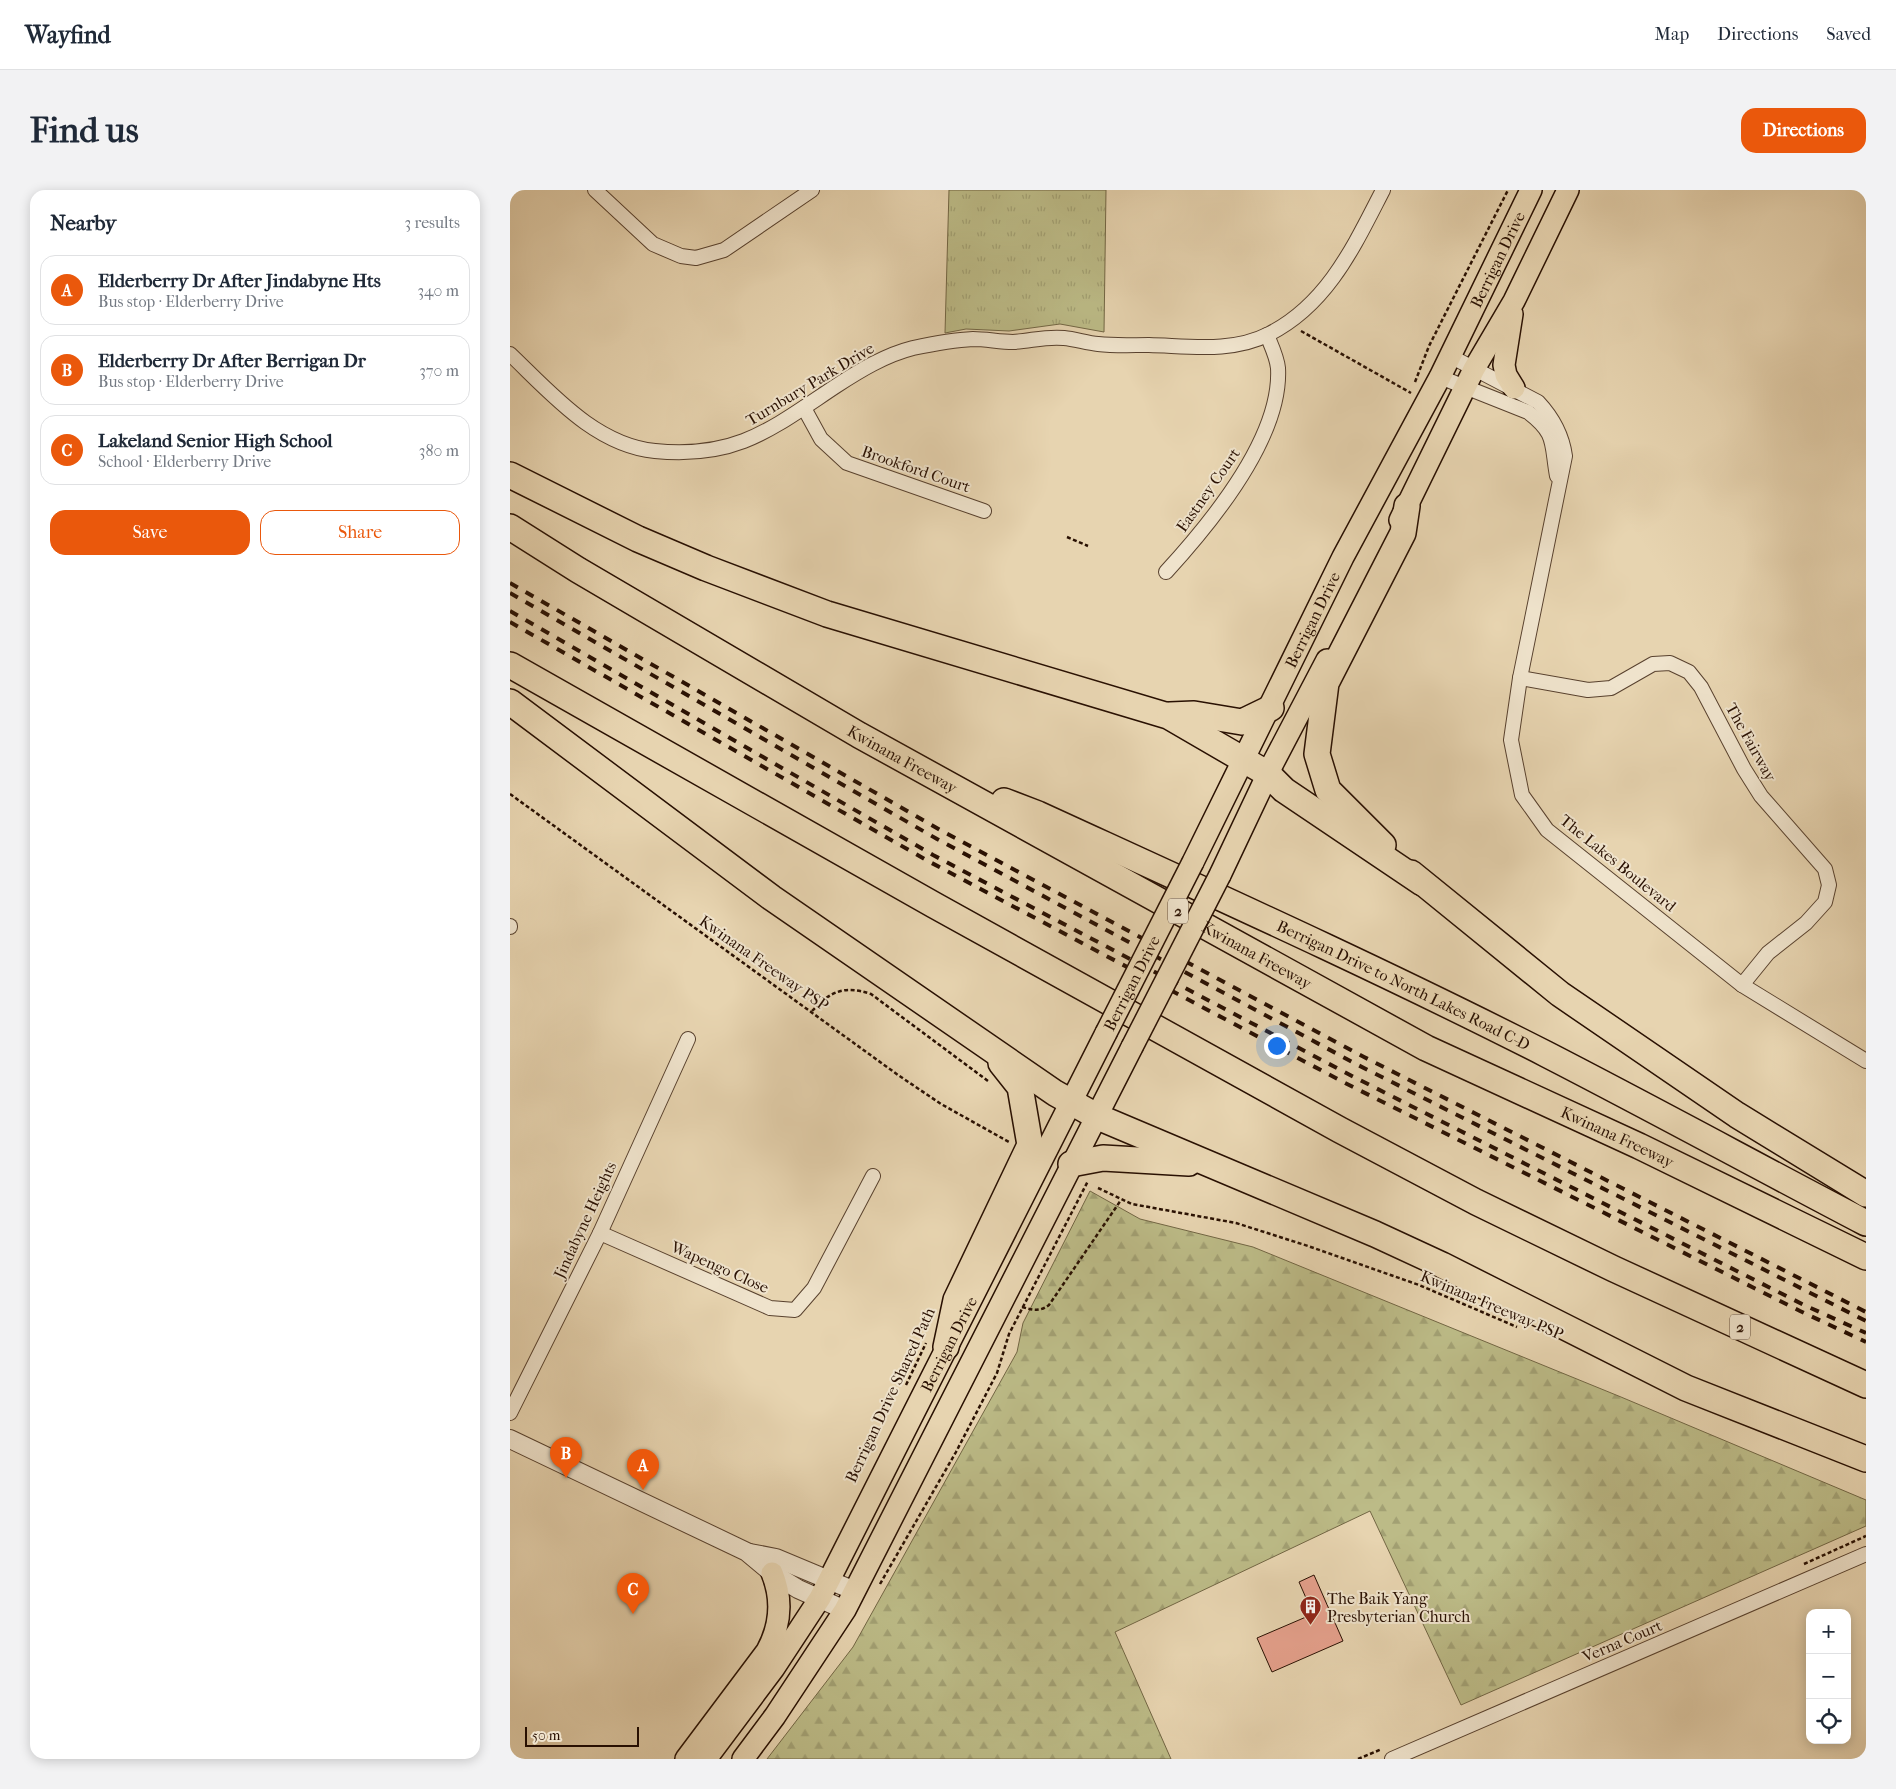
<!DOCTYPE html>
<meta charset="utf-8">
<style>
:root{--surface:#fff;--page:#f2f2f3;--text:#1f2937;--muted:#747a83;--line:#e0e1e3;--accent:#ea580c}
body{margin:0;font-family:"IM FELL French Canon",serif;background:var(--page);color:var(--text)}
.controls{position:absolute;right:15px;bottom:15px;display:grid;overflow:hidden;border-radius:10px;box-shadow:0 2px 12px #0003}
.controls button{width:45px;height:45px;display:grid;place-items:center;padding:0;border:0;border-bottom:1px solid var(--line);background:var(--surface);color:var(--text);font:25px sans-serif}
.scale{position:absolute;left:15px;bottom:12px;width:114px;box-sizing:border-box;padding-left:5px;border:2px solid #291002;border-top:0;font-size:14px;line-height:18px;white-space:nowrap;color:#291002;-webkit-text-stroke:4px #efe3cc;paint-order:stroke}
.you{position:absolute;left:766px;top:855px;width:18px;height:18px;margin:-12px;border:4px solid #fff;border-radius:50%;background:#1a73e8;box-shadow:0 0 0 8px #1a73e833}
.badge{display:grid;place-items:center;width:32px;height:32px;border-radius:50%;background:var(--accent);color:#fff;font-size:16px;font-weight:700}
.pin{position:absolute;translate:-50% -41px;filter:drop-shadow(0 1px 2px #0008)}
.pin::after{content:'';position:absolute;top:26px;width:18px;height:15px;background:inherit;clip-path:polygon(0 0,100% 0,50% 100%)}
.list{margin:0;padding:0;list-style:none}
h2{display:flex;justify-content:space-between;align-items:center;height:65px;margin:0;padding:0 20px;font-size:21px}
h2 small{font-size:16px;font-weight:400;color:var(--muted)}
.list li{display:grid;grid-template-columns:32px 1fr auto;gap:15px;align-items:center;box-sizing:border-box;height:70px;margin:0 10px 10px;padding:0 10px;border:1px solid var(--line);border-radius:15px}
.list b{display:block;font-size:19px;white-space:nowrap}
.list p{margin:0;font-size:16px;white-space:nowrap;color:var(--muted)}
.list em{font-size:16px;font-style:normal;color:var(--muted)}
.actions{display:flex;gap:10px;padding:15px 20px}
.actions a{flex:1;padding:11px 0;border:1px solid var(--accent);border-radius:15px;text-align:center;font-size:18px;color:var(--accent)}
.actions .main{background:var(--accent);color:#fff}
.icon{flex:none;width:28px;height:28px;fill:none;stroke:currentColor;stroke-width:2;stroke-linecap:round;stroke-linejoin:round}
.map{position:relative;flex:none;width:1356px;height:1569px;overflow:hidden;border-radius:15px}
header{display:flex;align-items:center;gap:30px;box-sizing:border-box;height:70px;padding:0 25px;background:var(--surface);border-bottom:1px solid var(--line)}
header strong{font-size:24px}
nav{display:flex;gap:28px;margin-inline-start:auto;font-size:18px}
.intro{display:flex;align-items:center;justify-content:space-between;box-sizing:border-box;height:120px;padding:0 30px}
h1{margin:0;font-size:35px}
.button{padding:12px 22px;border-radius:15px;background:var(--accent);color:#fff;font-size:18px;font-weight:700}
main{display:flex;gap:30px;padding:0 30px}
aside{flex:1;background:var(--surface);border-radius:15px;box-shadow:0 2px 12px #0003}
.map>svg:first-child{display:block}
</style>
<header>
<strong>Wayfind</strong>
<nav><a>Map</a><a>Directions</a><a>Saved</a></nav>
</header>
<div class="intro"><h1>Find us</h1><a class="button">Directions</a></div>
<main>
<aside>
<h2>Nearby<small>3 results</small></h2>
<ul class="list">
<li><span class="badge">A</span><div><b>Elderberry Dr After Jindabyne Hts</b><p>Bus stop · Elderberry Drive</p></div><em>340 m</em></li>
<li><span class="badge">B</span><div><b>Elderberry Dr After Berrigan Dr</b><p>Bus stop · Elderberry Drive</p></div><em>370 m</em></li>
<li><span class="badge">C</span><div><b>Lakeland Senior High School</b><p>School · Elderberry Drive</p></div><em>380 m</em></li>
</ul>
<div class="actions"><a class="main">Save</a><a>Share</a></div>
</aside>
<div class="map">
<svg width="1356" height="1569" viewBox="0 0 1356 1569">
<defs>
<pattern id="grass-tufts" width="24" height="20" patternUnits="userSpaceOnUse" patternTransform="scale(1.25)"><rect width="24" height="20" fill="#bcbb87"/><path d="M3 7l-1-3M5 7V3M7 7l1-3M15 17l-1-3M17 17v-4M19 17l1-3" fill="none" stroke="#a2a073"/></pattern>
<pattern id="forest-firs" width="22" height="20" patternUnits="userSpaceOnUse" patternTransform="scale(1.25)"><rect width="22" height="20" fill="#bcbb87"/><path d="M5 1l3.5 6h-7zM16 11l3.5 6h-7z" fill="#a2a073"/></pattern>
</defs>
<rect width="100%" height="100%" fill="#e7d4b0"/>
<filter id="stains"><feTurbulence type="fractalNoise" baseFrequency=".004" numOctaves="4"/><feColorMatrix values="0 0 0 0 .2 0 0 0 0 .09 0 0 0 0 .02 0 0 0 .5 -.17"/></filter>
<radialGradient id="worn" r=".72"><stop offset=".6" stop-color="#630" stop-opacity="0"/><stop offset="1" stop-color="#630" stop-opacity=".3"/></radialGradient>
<path fill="url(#grass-tufts)" stroke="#726644" d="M439,0H596L594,142L550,134L499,141L456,139L435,143Z"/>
<path fill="url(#forest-firs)" stroke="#726644" d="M580,1001L630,1029L743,1057L1111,1207L1356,1310V1336L951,1515L860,1321L605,1442L661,1569H257L343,1457L507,1162L513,1133Z"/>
<path fill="#e6a18d" stroke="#291002" d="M804,1385L833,1451L762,1482L747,1448L803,1424L789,1392Z"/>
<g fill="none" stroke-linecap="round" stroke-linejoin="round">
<defs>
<g id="minor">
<path d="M85,0L143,54L171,66L186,68L214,60L302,0"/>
<path d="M0,164C41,203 85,255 145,261C227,269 261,239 326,196C349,181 375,165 403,158C422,154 443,150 463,149C476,149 490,152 503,152C521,151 536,146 554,148C565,149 577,153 588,154C605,156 622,155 639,155C679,156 722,163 759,144C818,114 844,56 873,0"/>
<path d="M940,166L1028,212C1043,228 1052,244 1055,266L1010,488L1001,550L1012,605L1037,640L1232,795L1356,871"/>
<path d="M930,187L1018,222C1047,244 1041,253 1047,286"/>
<path d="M294,218L311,249L337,273L474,321"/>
<path d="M656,382C700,334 772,247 768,178C767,167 761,155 757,145"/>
<path d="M1010,488L1078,500L1101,498L1143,474L1160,473L1179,482L1191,497L1234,579L1251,606L1315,679L1319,695L1315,712L1296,733L1258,763L1232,795"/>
<path d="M0,737V736"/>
<path d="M90,1043L260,1118L285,1120L304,1098L363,986"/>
<path d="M0,1223L90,1043L178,849"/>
<path d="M882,1569L1356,1364"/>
</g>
<g id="tertiary">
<path d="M0,1249L237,1362L262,1383L288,1399L335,1420"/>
<path d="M240,1363L266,1368L345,1401"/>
</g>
<g id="primary">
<path d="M1002,124L994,175L996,185L1004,198"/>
<path d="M890,330L964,179L1004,111L1058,0"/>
<path id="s1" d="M683,672L833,367L930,187L1021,0"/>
<path d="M710,685L763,573L817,470"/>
<path d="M176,1569L257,1461C271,1435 273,1410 262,1383"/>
<path id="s2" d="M196,1569L264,1478L310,1408L596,843"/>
<path d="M233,1569L265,1526L335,1420L622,857"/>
</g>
<g id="motorway">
<path d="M0,285L128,349L196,378L317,424L658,526L758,584L774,600L912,693"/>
<path id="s3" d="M0,337L68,380L349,545L916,858L1129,956L1356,1067"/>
<path d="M0,475L424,715L830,940L966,1012L1104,1079L1356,1195"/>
<path d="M0,512L262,708L545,903L588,927L865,1044L932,1075L1176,1198L1356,1269"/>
<path d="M660,525L684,524L732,532L761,518"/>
<path id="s4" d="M494,611L528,624C698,702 869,779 1036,864C1143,919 1249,977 1356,1033"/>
<path d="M873,655L818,600L807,564L816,493L893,343L897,316"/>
<path d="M901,683L1050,804L1227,925L1356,1004"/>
<path d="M561,974L593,968L679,973"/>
<path d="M436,1157L446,1110L520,955L510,897L491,873"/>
</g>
</defs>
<use href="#minor" stroke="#58412e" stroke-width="16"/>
<use href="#tertiary" stroke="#58412e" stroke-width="20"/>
<use href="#primary" stroke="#291002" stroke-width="24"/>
<use href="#motorway" stroke="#291002" stroke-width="28"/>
<g stroke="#291002" stroke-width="2.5" stroke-dasharray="4 2.5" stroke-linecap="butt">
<path d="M791,141L901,203"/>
<path d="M905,192L919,156L998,0"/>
<path d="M557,347L578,356"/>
<path d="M0,604L388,885L431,914L499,952"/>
<path d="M302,821C321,801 334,795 361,804L478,891"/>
<path d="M588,998L622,1014L726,1033L798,1056L909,1095L1007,1137"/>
<path d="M512,1117C523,1120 530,1122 539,1115L611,1010"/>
<path d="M396,1195L416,1153"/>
<path d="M1294,1374L1356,1346"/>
<path d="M370,1394L446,1262L487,1183L499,1144L578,991"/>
<path d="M848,1569L872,1559"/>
</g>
<use href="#minor" stroke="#efe3cc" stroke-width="14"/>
<use href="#tertiary" stroke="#efe3cc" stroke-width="18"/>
<use href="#primary" stroke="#e7d4b0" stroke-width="21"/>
<use href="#motorway" stroke="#e7d4b0" stroke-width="25"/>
<g stroke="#291002" stroke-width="4" stroke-dasharray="9 9" stroke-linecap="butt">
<path d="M0,393L432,641L854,867L1356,1122"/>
<path d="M0,403L427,649L848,875L1356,1131"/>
<path d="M0,421L423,665L840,885L1294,1115L1356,1143"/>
<path d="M0,432L418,671L835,893L1290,1121L1356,1152"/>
</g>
<defs>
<g id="primary-bridge">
<path id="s5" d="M596,843L683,672"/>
<path d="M622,857L710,685"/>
</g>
</defs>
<use href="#primary-bridge" stroke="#291002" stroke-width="24" stroke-linecap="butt"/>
<use href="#primary-bridge" stroke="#e7d4b0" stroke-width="21"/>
</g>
<defs>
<symbol id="building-pin" viewBox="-11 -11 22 30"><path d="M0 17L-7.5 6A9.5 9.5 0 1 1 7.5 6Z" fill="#8f2418" stroke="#efe3cc"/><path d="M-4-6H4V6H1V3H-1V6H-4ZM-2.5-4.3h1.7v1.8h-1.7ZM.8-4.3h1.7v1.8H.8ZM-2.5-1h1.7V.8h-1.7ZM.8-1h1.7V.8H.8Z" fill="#fff"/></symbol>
</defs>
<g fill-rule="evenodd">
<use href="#building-pin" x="788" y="1404" width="25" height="34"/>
</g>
<g text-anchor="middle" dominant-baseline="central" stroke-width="4" stroke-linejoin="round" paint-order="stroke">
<g fill="#efe3cc" stroke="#644f3f" stroke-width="1">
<rect x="658" y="708.5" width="20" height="25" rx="4"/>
<rect x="1220" y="1124.5" width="20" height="25" rx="4"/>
</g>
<g font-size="15" font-weight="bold" fill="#291002">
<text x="668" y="721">2</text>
<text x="1230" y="1137">2</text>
</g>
<g font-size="16" fill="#291002" stroke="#efe3cc">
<text stroke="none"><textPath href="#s1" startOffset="675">Berrigan Drive</textPath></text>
<text transform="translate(300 194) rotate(-31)">Turnbury Park Drive</text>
<text transform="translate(406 279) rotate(19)">Brookford Court</text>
<text transform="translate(698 300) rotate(-55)">Eastney Court</text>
<text stroke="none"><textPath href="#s1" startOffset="270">Berrigan Drive</textPath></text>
<text transform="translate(1241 552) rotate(61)">The Fairway</text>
<text stroke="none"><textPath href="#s3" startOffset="456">Kwinana Freeway</textPath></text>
<text transform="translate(1108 673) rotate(39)">The Lakes Boulevard</text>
<text stroke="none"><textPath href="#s3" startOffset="861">Kwinana Freeway</textPath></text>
<text transform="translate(254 773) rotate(35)">Kwinana Freeway PSP</text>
<text stroke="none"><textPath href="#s5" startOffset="56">Berrigan Drive</textPath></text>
<text stroke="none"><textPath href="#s4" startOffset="440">Berrigan Drive to North Lakes Road C-D</textPath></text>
<text stroke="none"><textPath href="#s3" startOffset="1265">Kwinana Freeway</textPath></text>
<text transform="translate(75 1030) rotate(-65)">Jindabyne Heights</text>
<text transform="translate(210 1077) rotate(24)">Wapengo Close</text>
<text transform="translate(982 1115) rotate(23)">Kwinana Freeway PSP</text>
<text stroke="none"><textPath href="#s2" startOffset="482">Berrigan Drive</textPath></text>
<text transform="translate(380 1205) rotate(-65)">Berrigan Drive Shared Path</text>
<text transform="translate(1112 1451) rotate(-23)">Verna Court</text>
</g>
<g font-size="16" fill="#291002" stroke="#efe3cc" text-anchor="start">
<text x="817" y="1408">The Baik Yang<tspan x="817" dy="18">Presbyterian Church</tspan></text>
</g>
</g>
<rect width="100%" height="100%" filter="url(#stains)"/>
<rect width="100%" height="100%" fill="url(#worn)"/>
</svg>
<div class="controls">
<button>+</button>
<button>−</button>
<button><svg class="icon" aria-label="locate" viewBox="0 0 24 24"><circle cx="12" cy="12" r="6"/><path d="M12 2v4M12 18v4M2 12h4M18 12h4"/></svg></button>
</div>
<div class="scale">50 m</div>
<div class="you"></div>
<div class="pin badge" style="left:133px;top:1300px">A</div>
<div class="pin badge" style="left:56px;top:1288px">B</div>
<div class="pin badge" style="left:123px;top:1424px">C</div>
</div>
</main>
